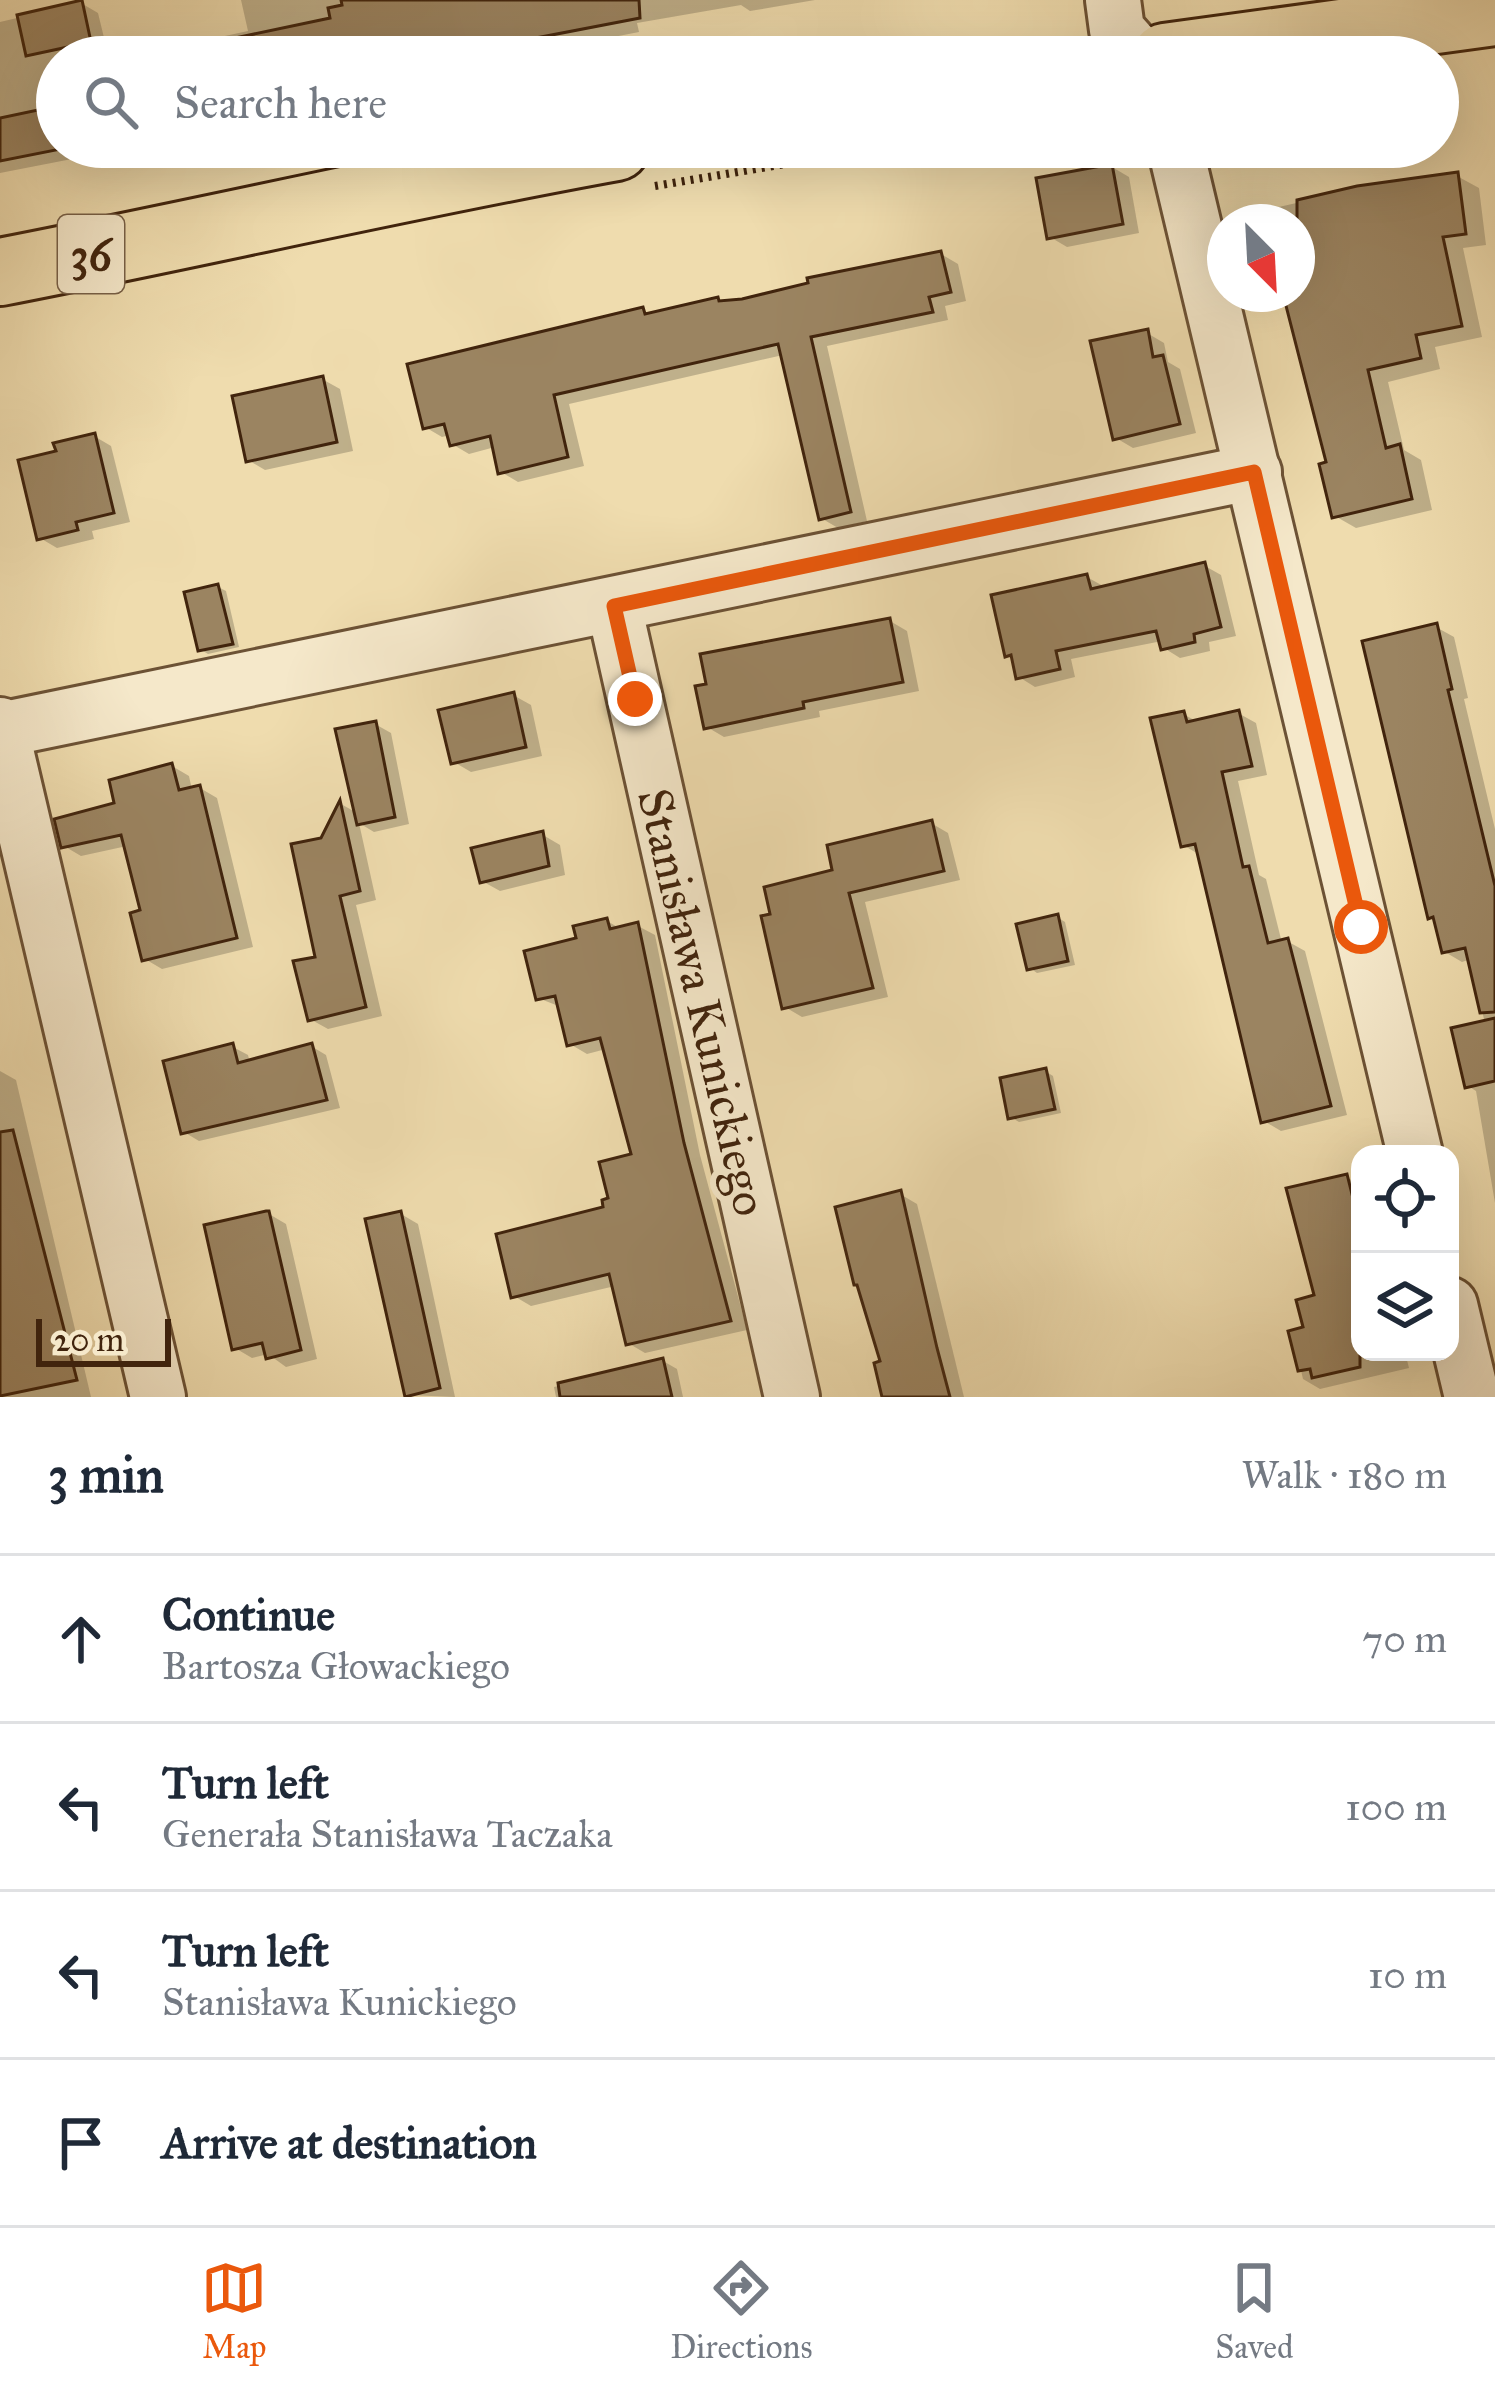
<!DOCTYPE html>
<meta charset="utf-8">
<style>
:root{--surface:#fff;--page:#f6f6f7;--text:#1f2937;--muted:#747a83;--line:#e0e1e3;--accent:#ea580c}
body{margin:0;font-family:"IM FELL Great Primer",serif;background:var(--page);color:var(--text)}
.controls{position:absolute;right:36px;bottom:36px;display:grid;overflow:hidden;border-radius:24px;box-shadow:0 12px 48px #0002}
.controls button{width:108px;height:108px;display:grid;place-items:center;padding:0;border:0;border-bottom:3px solid var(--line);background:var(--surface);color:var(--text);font:60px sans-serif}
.compass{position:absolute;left:1207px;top:204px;width:108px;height:108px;border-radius:50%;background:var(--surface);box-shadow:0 12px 48px #0002;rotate:156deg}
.scale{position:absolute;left:36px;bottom:30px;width:135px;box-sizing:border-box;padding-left:12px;border:6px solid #41240d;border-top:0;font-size:33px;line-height:42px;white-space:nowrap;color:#41240d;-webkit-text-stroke:9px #f5e8ca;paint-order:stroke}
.stop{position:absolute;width:36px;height:36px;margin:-27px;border:9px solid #ea580c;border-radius:50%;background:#fff}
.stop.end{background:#ea580c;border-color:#fff;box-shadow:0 3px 12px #0008}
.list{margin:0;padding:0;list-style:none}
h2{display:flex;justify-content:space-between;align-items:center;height:156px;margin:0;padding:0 48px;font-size:51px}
h2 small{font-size:39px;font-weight:400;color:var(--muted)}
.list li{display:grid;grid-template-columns:78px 1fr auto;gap:36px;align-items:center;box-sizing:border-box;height:168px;padding:0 48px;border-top:3px solid var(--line)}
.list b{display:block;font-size:45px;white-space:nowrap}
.list p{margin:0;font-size:39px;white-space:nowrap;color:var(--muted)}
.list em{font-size:39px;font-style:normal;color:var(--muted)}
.icon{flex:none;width:66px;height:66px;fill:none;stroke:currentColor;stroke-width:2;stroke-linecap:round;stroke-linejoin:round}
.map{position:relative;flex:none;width:1495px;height:1397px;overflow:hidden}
.search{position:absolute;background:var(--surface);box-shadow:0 12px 48px #0002;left:36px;right:36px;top:36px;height:132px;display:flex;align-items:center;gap:30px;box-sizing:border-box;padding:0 42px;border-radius:66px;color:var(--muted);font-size:45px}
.sheet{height:828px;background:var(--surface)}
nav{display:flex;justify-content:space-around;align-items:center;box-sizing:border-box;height:168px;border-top:3px solid var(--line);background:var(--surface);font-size:33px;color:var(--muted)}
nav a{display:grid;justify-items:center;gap:6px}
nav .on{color:var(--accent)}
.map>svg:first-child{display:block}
</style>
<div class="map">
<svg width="1495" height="1397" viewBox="0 0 1495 1397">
<rect width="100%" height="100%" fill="#efdcae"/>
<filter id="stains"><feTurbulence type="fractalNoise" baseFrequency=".00167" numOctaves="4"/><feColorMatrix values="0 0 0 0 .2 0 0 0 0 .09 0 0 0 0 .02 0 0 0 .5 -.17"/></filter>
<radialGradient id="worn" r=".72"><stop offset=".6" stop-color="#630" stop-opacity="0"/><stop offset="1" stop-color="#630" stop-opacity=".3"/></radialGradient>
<g fill="#0003">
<path d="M241,0H815L750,11L741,5L637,23L639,32L511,57H128L248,31Z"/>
<path d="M81,3L98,13L107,50L57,57V147H75L77,158L0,173V22Z"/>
<path d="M1112,167L1129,177L1139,233L1067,247L1050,237Z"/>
<path d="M1457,176L1479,188L1486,245L1463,248L1482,337L1435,347L1440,369L1388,382L1404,450L1421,460L1432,510L1356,528L1335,516L1329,464L1287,294H1297V222H1269L1266,210L1358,189Z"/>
<path d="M941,254L958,264L966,301L945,306L948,320L827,346L867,521L838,528L821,518L783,355L569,404L584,466L518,482L501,472L495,447L469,454L452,444L450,435L442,437L425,427L643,310L653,316L718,300L724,304Z"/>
<path d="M1147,333L1164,343L1168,362L1180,369L1196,433L1133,448L1116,438Z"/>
<path d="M322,379L340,389L353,451L265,470L248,460Z"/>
<path d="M94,436L111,446L130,522L92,531L94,539L57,548L40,538L59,454Z"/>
<path d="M1205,566L1221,575L1236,636L1209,642L1210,651L1180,658L1164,648L1162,641L1071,659L1075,677L1035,687L1019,677L1015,659L1008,655L1087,577L1103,586Z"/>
<path d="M218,587L226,591L239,647L208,654L200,649Z"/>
<path d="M890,621L907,631L919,691L819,711L820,717L724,737L707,727Z"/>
<path d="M1436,627L1454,637L1468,698L1464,699L1495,829V1203L1476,1091L1468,1086L1485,1024L1471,959L1462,962L1445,952L1437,921L1430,917Z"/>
<path d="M513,695L531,705L542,756L471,772L454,762Z"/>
<path d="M1238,713L1256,723L1267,775L1238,781L1259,875L1266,879L1282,943L1287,941L1305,951L1347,1115L1281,1131L1264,1121L1200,855L1183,845V714L1198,722Z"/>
<path d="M375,724L391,733L409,824L374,832L359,823L376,900L356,905L382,1016L328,1029L310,1019L319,959L323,840L341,804L357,813Z"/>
<path d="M172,766L189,776L192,790L200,788L217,798L253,947L162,969L145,959L144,913L127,846L81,856L64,846Z"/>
<path d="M931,823L948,833L960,880L865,902L888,997L802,1017L785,1007L835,873Z"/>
<path d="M543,835L560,845L565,875L500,891L482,881Z"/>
<path d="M1057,917L1065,922L1075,965L1037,973L1030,968Z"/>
<path d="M607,921L621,929L638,926L655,935L700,1155L747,1330L645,1353L628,1343L615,1286L531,1306L514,1296L607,1209L635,1156L606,1049L587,1054L570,1044L561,1007L538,998L580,941Z"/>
<path d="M311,1046L326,1055L340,1108L199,1141L184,1132L233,1047L248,1055L250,1063Z"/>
<path d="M0,1071L16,1080L91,1397H0Z"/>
<path d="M1045,1071L1053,1076L1061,1113L1019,1122L1011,1117Z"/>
<path d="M1346,1177L1360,1185V1352H1405L1409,1368L1320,1389L1303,1379L1292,1333L1306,1329Z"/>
<path d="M900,1194L917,1204L964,1397H885L884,1364Z"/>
<path d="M269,1214L286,1224L317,1359L286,1367L268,1354L252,1358L235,1348Z"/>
<path d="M401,1214L418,1224L455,1397L407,1395Z"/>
<path d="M663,1361L677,1369L683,1397H556L554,1387Z"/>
</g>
<g fill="#9b8461" stroke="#41240d" stroke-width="3">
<path d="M82,0L91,42L26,56L17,15Z"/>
<path d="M341,0H639L640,18L437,57H222L221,41L330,18L328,8L342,5Z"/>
<path d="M52,107L57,147L61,149L0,161V118Z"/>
<path d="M1112,164L1123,224L1047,239L1036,178Z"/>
<path d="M1458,172L1466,234L1443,237L1462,326L1416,335L1421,358L1368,370L1386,448L1400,444L1412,499L1332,518L1319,464L1326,462L1283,294H1297V200L1357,186Z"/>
<path d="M941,251L951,292L929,297L933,312L811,337L851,512L819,520L778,344L554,395L568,457L498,474L490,436L450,446L444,424L423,429L407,364L643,307L645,314L718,297L719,301L742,299L808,283L807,278Z"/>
<path d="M1148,329L1153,357L1163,355L1180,424L1113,440L1090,341Z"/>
<path d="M323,376L337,442L246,462L232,396Z"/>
<path d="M95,433L114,513L76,522L78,530L37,540L18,460L56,451L53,443Z"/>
<path d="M1205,562L1221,627L1194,634L1195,642L1161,650L1156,631L1056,651L1060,669L1016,679L1011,655L1005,657L991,595L1087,574L1091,589Z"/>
<path d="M218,584L233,644L198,651L184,592Z"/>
<path d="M890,618L903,682L803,702L804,708L704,729L695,686L706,684L700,654Z"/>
<path d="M1437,623L1452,689L1448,690L1495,886V1012L1480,1013L1465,948L1442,953L1433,917L1428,919L1362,641Z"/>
<path d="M514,692L526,747L451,764L438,710Z"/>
<path d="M1239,710L1252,766L1222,772L1243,867L1249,866L1268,943L1288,938L1331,1106L1261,1123L1195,844L1181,847L1150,718L1184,711L1187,722Z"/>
<path d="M376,721L395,817L357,825L335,729Z"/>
<path d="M172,763L179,790L200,785L237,938L142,961L130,913L140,910L121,835L61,848L54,819L114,803L109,780Z"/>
<path d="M340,800L360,891L340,896L366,1007L308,1021L293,961L315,957L291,844L321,838Z"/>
<path d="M932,820L944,871L849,893L873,988L782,1009L761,916L770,914L764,887L832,870L827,845Z"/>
<path d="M543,831L549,866L480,883L471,848Z"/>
<path d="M1058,914L1068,961L1027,970L1016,924Z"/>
<path d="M607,918L610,929L638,922L684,1143L731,1321L626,1345L609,1274L511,1298L496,1234L603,1207L602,1200L608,1198L599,1162L631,1154L600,1038L567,1046L555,996L536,1000L524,951L576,938L573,926Z"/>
<path d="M1495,1018V1081L1465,1088L1451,1028Z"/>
<path d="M233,1043L238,1063L312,1043L327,1100L181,1134L163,1061Z"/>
<path d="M1046,1068L1055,1109L1008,1119L1000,1078Z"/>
<path d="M13,1130L77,1380L0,1396V1132Z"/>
<path d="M1347,1174L1360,1227V1367L1312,1378L1310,1369L1298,1371L1288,1331L1303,1327L1296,1300L1314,1295L1286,1188Z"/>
<path d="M901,1190L937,1348L950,1397H882L874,1363L880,1361L857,1285H854L835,1207Z"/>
<path d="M266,1211H269L301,1350L266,1359L262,1343L232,1350L204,1225Z"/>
<path d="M401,1211L440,1388L405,1397L365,1219Z"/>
<path d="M663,1358L672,1397H560L558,1383Z"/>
</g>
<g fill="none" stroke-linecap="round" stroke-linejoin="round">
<defs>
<g id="street">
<path d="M1113,0L1117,30L1141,57"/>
<path d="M1175,147L1415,1154"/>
<path d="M614,606L792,1397"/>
<path d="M0,725L158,1397"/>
<path d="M0,730L1254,472"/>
<path d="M1450,1305L1472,1397"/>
</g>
<g id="primary">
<path d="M1165,57L1495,12"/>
<path d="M0,272C206,232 410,184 616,147"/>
</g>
</defs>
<use href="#street" stroke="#6c5235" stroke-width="60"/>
<use href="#primary" stroke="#41240d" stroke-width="72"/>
<path stroke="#41240d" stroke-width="8" stroke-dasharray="3 6" stroke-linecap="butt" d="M655,186L886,147"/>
<use href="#street" stroke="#f5e8ca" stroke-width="54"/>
<use href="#primary" stroke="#efdcae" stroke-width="66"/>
</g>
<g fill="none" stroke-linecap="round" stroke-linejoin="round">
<path stroke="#ea580c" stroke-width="15" d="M635,699L614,606L1254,472L1361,927"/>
</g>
<g text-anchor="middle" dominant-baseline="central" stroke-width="12" stroke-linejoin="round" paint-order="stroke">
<rect fill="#f5e8ca" stroke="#775f46" stroke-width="3" x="58" y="215" width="66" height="78" rx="9"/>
<g font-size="45" font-weight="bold" fill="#41240d">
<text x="91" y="254">36</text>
</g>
<g font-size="48" fill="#41240d" stroke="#f5e8ca">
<text transform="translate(703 1002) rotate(77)">Stanisława Kunickiego</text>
</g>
</g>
<rect width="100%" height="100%" filter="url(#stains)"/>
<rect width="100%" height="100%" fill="url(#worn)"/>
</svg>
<div class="controls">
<button><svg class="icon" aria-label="locate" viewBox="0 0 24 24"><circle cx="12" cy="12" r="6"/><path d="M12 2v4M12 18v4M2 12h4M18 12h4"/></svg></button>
<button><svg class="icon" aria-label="layers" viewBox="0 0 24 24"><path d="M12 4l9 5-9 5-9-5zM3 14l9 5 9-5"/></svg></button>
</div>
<svg class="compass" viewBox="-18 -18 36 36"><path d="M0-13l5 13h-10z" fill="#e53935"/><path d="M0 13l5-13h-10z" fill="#747a83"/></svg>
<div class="scale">20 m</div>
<div class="stop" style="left:1361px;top:927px"></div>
<div class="stop end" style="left:635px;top:699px"></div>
<div class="search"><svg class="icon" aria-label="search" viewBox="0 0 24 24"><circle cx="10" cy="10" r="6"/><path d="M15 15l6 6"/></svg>Search here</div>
</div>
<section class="sheet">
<h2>3 min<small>Walk · 180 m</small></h2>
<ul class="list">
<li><svg class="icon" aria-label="ahead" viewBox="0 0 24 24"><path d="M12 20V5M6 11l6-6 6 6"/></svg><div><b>Continue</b><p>Bartosza Głowackiego</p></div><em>70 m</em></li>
<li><svg class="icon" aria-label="left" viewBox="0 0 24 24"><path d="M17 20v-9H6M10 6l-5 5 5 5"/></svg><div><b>Turn left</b><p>Generała Stanisława Taczaka</p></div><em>100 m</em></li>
<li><svg class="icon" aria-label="left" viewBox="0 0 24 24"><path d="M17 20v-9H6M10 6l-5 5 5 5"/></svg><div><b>Turn left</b><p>Stanisława Kunickiego</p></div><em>10 m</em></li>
<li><svg class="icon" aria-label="arrive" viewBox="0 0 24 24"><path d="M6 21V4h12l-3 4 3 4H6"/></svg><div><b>Arrive at destination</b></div></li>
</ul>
</section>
<nav>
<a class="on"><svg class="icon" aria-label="map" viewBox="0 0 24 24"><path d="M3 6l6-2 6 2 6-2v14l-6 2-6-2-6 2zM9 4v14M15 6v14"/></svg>Map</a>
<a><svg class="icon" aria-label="directions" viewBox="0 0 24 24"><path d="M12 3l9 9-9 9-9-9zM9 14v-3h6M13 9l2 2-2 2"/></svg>Directions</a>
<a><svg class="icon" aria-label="saved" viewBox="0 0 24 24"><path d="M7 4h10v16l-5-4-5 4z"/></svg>Saved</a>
</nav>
